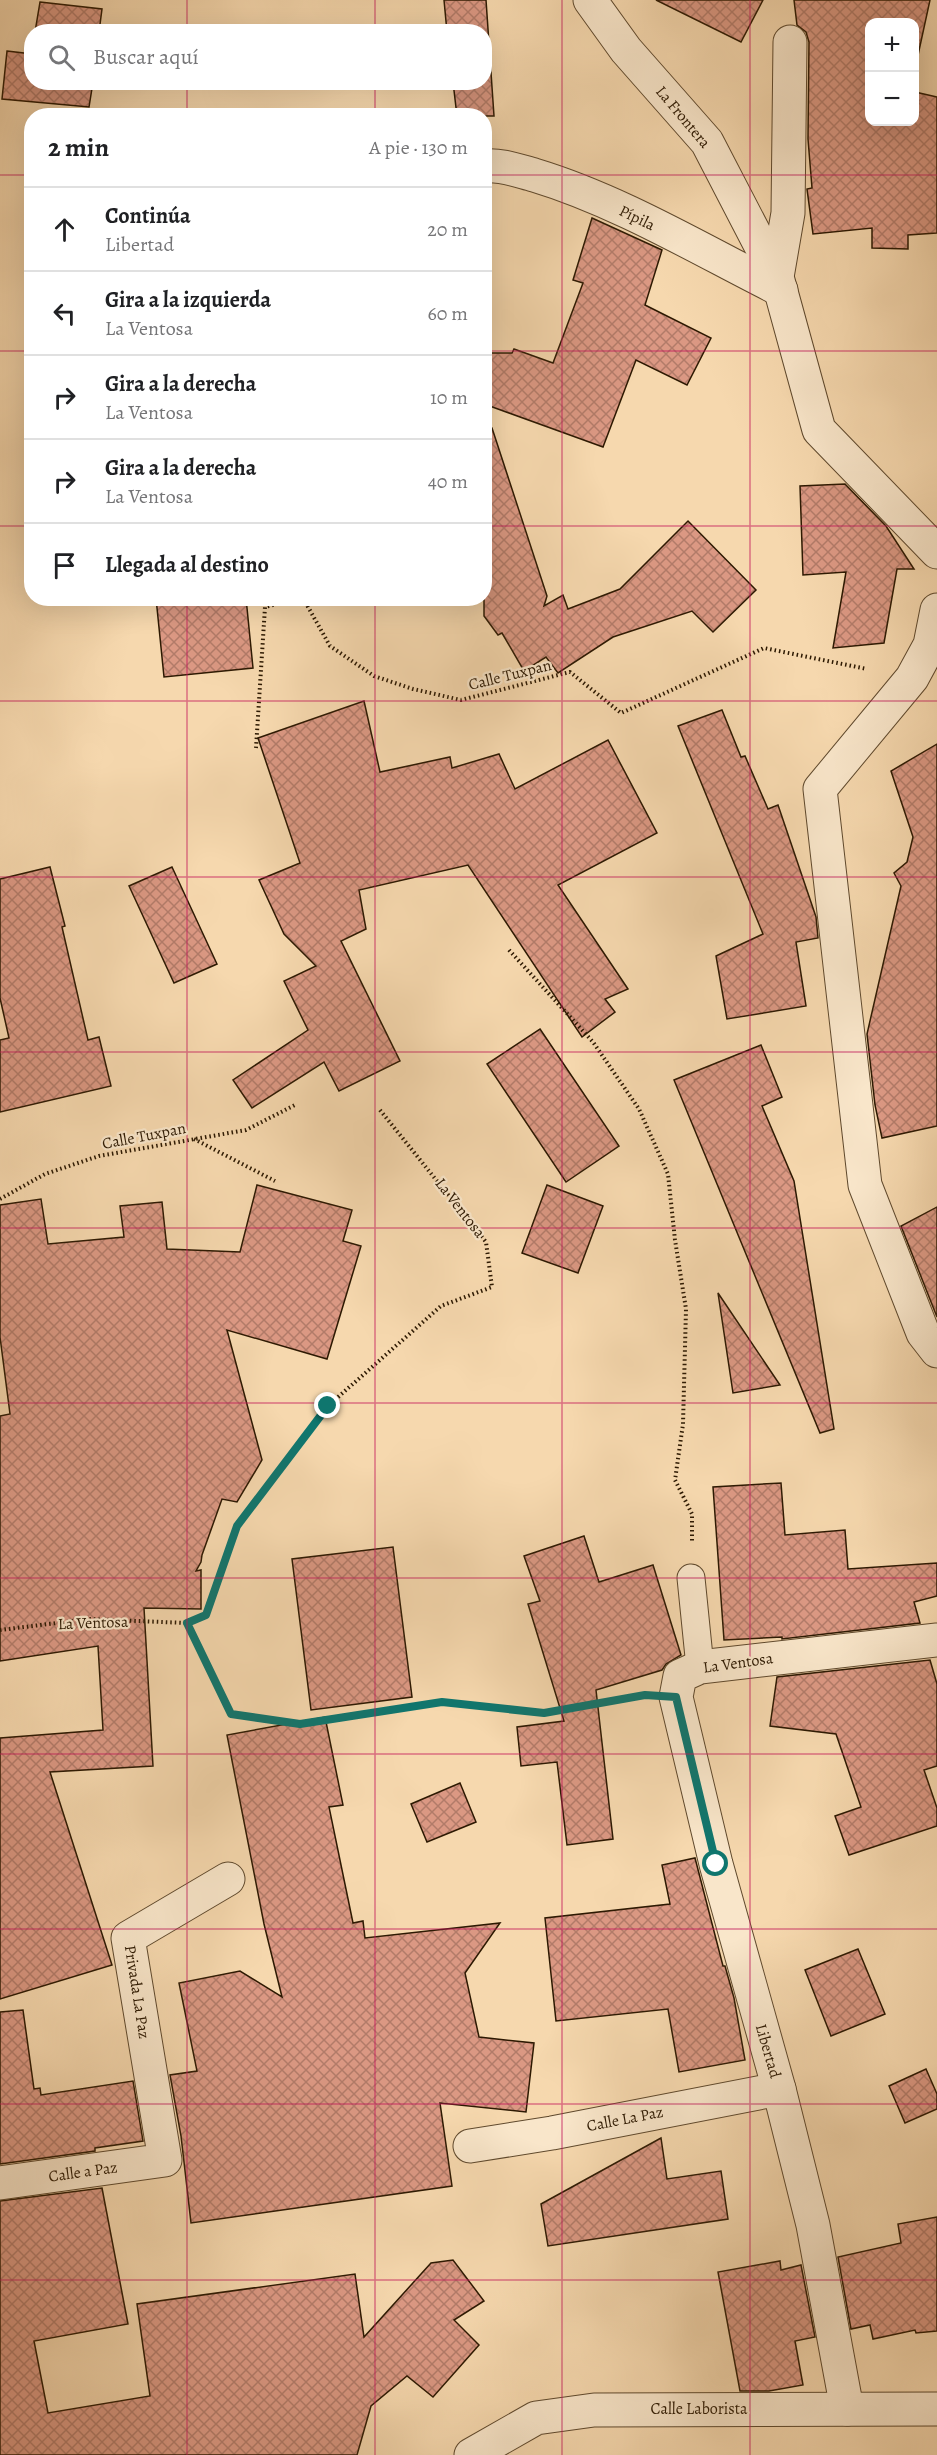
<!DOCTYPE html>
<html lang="es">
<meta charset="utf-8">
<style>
:root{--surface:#fff;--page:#f6f6f6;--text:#202124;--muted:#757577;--line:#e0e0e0}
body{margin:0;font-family:Alegreya,serif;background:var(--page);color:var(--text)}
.controls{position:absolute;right:18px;top:18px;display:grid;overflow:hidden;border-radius:12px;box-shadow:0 6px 24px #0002}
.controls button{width:54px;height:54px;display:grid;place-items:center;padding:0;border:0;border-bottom:2px solid var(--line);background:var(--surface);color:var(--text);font:30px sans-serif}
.stop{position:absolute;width:18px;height:18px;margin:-14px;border:4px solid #0f766e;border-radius:50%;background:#fff}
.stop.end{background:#0f766e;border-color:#fff;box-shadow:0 2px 6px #0008}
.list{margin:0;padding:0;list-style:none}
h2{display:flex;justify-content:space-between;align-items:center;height:78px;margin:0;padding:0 24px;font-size:26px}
h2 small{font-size:20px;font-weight:400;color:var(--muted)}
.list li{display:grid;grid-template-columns:39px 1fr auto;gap:18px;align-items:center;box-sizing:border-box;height:84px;padding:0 24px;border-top:2px solid var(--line)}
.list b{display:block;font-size:22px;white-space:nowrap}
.list p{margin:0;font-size:20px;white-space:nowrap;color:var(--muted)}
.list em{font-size:20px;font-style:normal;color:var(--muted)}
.icon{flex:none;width:33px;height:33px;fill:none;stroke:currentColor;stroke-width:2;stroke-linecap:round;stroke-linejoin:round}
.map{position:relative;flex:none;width:937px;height:2455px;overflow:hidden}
.search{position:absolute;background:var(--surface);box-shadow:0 6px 24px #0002;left:24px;top:24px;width:468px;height:66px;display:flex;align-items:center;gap:15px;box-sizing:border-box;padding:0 21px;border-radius:24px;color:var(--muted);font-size:22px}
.panel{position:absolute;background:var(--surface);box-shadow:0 6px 24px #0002;left:24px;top:108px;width:468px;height:498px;border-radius:24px}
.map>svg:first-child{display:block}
</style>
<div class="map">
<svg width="937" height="2455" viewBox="0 0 937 2455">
<defs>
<pattern id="building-cross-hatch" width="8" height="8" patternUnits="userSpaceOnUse" patternTransform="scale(1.5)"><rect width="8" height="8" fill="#db9883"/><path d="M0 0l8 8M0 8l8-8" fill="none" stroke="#b27b69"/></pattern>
</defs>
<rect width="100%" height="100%" fill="#f6d8ae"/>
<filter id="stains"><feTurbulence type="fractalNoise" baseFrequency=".00333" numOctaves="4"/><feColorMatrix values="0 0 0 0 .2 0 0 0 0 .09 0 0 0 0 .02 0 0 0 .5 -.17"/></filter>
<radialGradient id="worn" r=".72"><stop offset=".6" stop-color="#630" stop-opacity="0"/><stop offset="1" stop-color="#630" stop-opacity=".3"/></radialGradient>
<g fill="url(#building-cross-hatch)" stroke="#2d1902" stroke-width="1.5">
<path d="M444,0H486L494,116H457L453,82H484V32H447Z"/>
<path d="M656,0H763L741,42Z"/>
<path d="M794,0H930L915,69V22H870V122H915V92L937,97V233L908,235V249L872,248V228L813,234L807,189L812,188L808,139L809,42L806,32L797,25Z"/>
<path d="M40,2L102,9L99,32H35Z"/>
<path d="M7,51L32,54V82H93L89,107L2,99Z"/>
<path d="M592,218L662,250L645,305L711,338L687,385L636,360L603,447L484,404V353H512L514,349L553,363L583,283L573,280Z"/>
<path d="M492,428L547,596L544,606L563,595L568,609L620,589L688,521L756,590L713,632L692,611L613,637L558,673L546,657L524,671L502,633L498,635L484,616V429Z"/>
<path d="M845,484L886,526L914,569H897L884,643L833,648L846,572L803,575L800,486Z"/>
<path d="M156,598H246L253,668L164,677Z"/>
<path d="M364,701L380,772L450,757L452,768L499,754L515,789L608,740L657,833L558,885L628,989L605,999L615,1012L582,1037L468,865L359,890L366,929L341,941L400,1061L339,1091L324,1062L252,1108L233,1080L308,1030L284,981L316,966L284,934L259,880L300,863L258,738Z"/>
<path d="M722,710L741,757L745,756L768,809L778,805L816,917L818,938L796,942L806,1006L727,1019L716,956L763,934L678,726Z"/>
<path d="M937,744V1126L882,1138L875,1105L867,1034L901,886L894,873L907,862L913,837L891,771Z"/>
<path d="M50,867L65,926L62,927L88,1040L99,1037L111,1086L0,1112V1040L9,1038L0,998V879Z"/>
<path d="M172,867L217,964L174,983L129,886Z"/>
<path d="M540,1029L619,1146L566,1182L487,1064Z"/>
<path d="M761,1045L782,1097L762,1106L794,1181L834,1429L820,1433L674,1080Z"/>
<path d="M257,1185L352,1210L343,1241L361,1246L327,1359L227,1330L262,1460L237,1502L222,1499L202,1555L201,1562L196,1571L201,1570V1609L144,1608L153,1766L50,1772L112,1965L0,1999V1738L103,1730L98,1646L0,1661V1416L10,1414L0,1337V1205L41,1199L48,1244L124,1237L120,1206L162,1202L167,1249L240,1252Z"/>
<path d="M547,1185L603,1206L578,1273L522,1253Z"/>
<path d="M937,1207V1317L901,1226Z"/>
<path d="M718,1293L780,1385L733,1393Z"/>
<path d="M781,1483L785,1535L845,1530L848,1569L937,1563V1596L914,1602L920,1623L782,1639V1637L724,1640L713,1487Z"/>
<path d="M584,1536L599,1582L653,1565L681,1655L666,1664L662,1670L596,1690L613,1839L567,1845L557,1762L521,1766L517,1727L564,1721L528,1604L540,1601L524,1556Z"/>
<path d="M393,1547L412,1697L311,1710L292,1559Z"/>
<path d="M930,1660L937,1684V1766L924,1770L937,1808V1826L849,1855L835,1816L861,1807L836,1734L770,1726L777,1677Z"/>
<path d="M325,1717L343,1805L329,1807L353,1923L363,1921L365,1938L500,1923L465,1973L479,2037L534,2043L526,2112L440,2103L452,2186L191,2223L181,2136L170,2075L197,2071L179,1983L240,1971L282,1997L264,1924L227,1735Z"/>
<path d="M460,1783L476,1822L427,1842L411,1804Z"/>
<path d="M695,1858L723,1966H725L734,1998L745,2060L679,2072L668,2009L556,2021L545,1918L670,1904L662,1865Z"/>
<path d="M858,1949L885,2014L831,2036L805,1970Z"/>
<path d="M23,2010L34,2089L40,2088L41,2095L133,2081L143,2141L95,2148V2151L0,2164V2012Z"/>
<path d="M926,2069L937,2094V2109L905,2123L889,2086Z"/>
<path d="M661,2138L667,2179L721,2171L728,2219L548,2246L541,2204Z"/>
<path d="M102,2188L128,2324L34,2341L48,2413L150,2396L137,2304L355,2274L364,2337L431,2263L453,2260L484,2301L454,2320L479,2345L433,2397L407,2376L371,2406L357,2455H0V2201Z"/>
<path d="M937,2217V2331L916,2333L915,2330L873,2339L870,2325L851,2329L838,2257L901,2243L898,2224Z"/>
<path d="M780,2261L781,2270L801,2265L815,2337L795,2341L803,2385L769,2391H740L718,2272Z"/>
</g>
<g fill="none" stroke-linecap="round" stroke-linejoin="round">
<defs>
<path id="service" d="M691,1578L700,1667"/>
<g id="minor">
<path d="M590,0L626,50L707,142L777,277"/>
<path d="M790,42L788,213L777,277L819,430L937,552"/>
<path d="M484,166C501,164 519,171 534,175C620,201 701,250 781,290"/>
<path d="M937,610L930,645L912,678L820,789L865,1185L923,1333L937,1351"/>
<path d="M470,2146L552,2133L779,2089"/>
<path d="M0,2183L165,2160L128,1938L228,1879"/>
<path d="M847,2409L813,2225L779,2089L716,1864L676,1697L680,1676L700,1667L937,1640"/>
<path d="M471,2455L536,2418L594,2410L937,2409"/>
</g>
</defs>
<use href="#service" stroke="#5f492d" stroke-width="29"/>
<use href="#minor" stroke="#5f492d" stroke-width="35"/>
<g stroke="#2d1902" stroke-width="4" stroke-dasharray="1.5 3" stroke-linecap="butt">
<path d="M303,598L330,646L374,676L413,689L461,700L570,672L621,713L764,648L867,669"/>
<path d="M256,748L265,607L300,598"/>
<path d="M509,950L593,1042L639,1109L668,1174L675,1240L686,1309L683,1424L675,1480L692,1514V1541"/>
<path d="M380,1110L486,1242L492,1287L441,1306L328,1406L237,1526L206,1615L187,1623L231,1714L300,1724L442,1702L544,1713L636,1696"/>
<path d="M194,1139L275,1181"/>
<path d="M0,1199L45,1174L99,1156L246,1130L295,1105"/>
<path d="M0,1630L89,1619L187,1623"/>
</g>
<use href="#service" stroke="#f9e6ca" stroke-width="27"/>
<use href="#minor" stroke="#f9e6ca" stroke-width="33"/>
</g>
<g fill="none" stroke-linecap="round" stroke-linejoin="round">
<path stroke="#0f766e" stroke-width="8" d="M328,1406L237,1526L206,1615L187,1623L231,1714L300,1724L442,1702L544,1713L645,1695L676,1697L716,1864"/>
</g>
<path fill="none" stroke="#c2185b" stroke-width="1.5" stroke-opacity="0.55" d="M187,0V32M375,0V32M562,0V2455M750,0V2455M187,82V116M375,82V116M0,175H32M484,175H937M0,351H32M484,351H937M0,526H32M484,526H937M187,598V2455M375,598V2455M0,701H937M0,877H937M0,1052H937M0,1228H937M0,1403H937M0,1578H937M0,1754H937M0,1929H937M0,2104H937M0,2280H937"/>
<g text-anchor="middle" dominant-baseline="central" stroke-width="4.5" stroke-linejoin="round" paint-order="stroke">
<g font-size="16" fill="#2d1902" stroke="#f9e6ca">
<text transform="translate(683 117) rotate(50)">La Frontera</text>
<text transform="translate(637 218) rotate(26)">Pípila</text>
<text transform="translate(510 675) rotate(-14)">Calle Tuxpan</text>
<text transform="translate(144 1136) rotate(-11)">Calle Tuxpan</text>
<text transform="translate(460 1208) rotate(52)">La Ventosa</text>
<text transform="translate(93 1623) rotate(-2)">La Ventosa</text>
<text transform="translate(738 1663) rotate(-8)">La Ventosa</text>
<text transform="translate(137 1992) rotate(81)">Privada La Paz</text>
<text transform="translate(768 2051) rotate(74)">Libertad</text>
<text transform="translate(625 2119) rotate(-11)">Calle La Paz</text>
<text transform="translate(83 2172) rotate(-8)">Calle a Paz</text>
<text x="699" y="2409">Calle Laborista</text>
</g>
</g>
<rect width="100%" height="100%" filter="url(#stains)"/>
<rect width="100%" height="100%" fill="url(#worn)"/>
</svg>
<div class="controls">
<button>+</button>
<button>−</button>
</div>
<div class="stop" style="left:716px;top:1864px"></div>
<div class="stop end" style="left:328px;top:1406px"></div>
<div class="search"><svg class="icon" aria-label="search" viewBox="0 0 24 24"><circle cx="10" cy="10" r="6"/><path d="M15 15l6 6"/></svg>Buscar aquí</div>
<section class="panel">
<h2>2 min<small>A pie · 130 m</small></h2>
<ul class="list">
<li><svg class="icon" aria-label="ahead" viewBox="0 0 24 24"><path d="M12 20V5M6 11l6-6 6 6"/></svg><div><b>Continúa</b><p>Libertad</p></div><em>20 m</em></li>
<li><svg class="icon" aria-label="left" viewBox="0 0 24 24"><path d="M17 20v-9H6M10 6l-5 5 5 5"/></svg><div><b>Gira a la izquierda</b><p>La Ventosa</p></div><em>60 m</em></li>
<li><svg class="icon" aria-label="right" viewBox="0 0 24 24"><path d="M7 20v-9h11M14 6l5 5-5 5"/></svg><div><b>Gira a la derecha</b><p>La Ventosa</p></div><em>10 m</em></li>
<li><svg class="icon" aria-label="right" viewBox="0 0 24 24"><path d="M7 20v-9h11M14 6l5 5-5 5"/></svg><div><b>Gira a la derecha</b><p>La Ventosa</p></div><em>40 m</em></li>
<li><svg class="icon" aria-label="arrive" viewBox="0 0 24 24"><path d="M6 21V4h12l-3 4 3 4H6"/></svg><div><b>Llegada al destino</b></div></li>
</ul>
</section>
</div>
